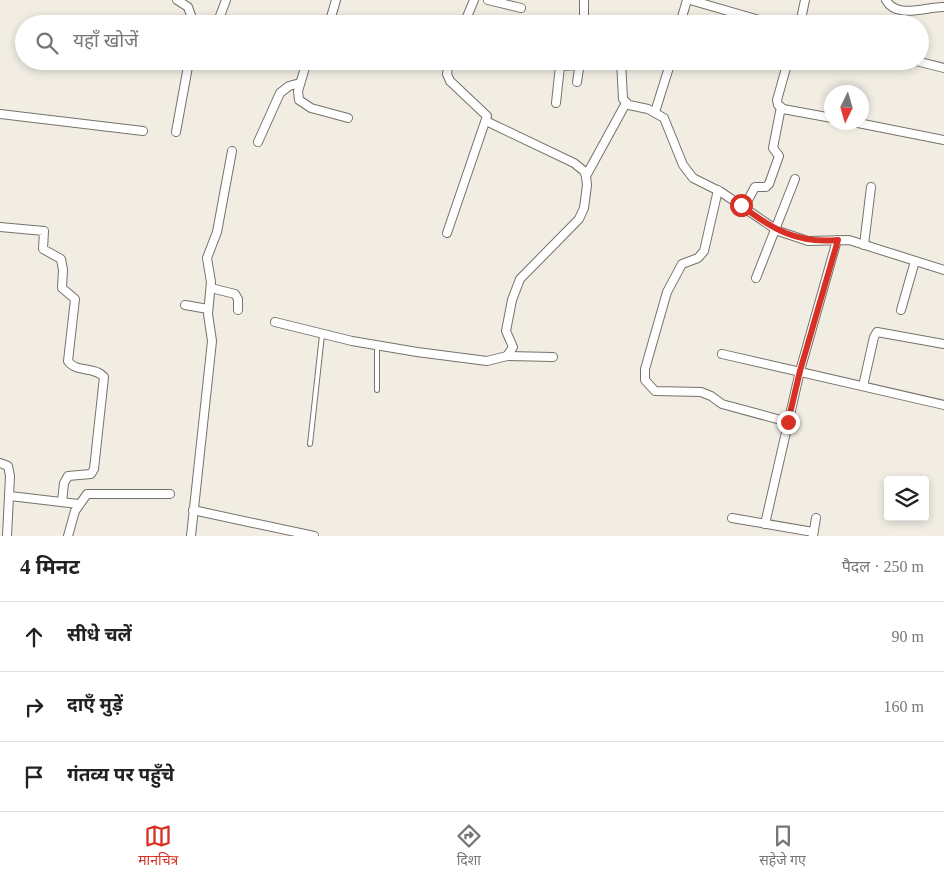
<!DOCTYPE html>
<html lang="hi">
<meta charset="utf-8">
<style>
:root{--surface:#fff;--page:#f6f6f6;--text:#222;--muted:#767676;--line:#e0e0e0;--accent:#d93025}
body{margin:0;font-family:"Times New Roman","Noto Sans Devanagari",serif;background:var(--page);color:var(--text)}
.controls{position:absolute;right:15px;bottom:15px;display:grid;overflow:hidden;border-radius:5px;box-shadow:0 2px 8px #0003}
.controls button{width:45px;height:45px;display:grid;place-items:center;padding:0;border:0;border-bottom:1px solid var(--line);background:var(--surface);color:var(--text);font:25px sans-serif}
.compass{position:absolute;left:824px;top:85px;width:45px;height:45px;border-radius:50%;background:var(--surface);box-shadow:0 2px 8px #0003;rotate:185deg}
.stop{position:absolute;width:15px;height:15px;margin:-11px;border:4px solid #d93025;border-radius:50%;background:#fff}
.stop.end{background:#d93025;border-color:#fff;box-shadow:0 1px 5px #0008}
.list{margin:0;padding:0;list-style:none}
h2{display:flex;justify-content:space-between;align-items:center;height:65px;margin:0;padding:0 20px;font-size:21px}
h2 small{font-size:16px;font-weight:400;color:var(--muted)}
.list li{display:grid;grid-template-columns:32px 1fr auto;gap:15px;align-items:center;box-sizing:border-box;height:70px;padding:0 20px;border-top:1px solid var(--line)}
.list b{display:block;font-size:19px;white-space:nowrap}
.list em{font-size:16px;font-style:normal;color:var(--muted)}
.icon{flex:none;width:28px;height:28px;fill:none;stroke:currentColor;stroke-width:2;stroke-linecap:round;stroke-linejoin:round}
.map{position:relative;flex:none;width:944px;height:536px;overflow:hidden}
.search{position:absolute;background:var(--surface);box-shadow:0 2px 8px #0003;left:15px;right:15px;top:15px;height:55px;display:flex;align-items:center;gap:12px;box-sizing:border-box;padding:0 18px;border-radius:28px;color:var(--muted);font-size:19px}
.sheet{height:275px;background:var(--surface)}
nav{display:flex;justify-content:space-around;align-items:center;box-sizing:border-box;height:70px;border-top:1px solid var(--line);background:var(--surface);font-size:14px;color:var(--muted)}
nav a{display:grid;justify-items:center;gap:2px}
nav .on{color:var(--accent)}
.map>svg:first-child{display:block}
</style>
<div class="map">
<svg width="944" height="536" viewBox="0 0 944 536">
<rect width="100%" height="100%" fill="#f1ede3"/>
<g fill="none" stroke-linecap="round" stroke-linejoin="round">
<defs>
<g id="service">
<path d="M377,390V346"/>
<path d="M310,444L322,335"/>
</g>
<g id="minor">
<path d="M177,0L188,7L194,24"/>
<path d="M488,0L521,8"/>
<path d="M584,0V24"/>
<path d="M690,0L773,24"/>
<path d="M886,0C897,20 928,6 944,7"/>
<path d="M217,24L226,0"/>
<path d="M329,24L336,0"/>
<path d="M464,24L474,0"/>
<path d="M680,24L687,0"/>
<path d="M800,24L805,0"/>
<path d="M307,61L298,91L299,100L311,108L348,118"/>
<path d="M621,61L623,99L629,105L648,109L664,118L683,165L693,178L721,192L778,231L808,241L849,240L944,270"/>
<path d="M788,61L777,100L778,105L783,109L832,118"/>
<path d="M916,61L944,68"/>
<path d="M577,82L580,62"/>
<path d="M556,103L560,66L580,65"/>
<path d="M655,112L671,61"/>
<path d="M0,114L143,131"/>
<path d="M486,121L574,163L584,171L586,176L587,185L584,208L579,219L520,279L512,300L506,331L513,347L507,356"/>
<path d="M853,122L944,140"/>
<path d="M176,132L189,61"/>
<path d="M258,142L280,93L289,86L300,83"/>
<path d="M586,176L626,103"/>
<path d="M718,190L704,251L698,258L682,264L667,292L645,369V380L655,391L701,392L711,396L722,404L788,422"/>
<path d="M744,207L755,187H766L769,184L779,156L773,148L781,107"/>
<path d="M0,227L44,231L43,249L61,259L63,270L62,288L75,299L68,361C76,373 95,366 104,377L94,469L91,474L68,476L64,483L62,502"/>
<path d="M447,233L487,116L450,81L447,74L449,61"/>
<path d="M864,245L871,187"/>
<path d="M756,278L795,179"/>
<path d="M211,288L235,294L238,299V310"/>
<path d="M185,305L208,309"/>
<path d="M901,310L915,261"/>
<path d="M275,322L352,341L417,352L487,361L507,356L553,357"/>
<path d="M722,354L944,405"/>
<path d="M863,386L874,337L877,332L944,344"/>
<path d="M0,463L8,466L10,476L7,536"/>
<path d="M10,496L78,504"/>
<path d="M193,510L314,536"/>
<path d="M732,518L813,532"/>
<path d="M765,524L800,371L837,240"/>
<path d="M68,536L75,511L87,494H170"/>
<path d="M191,536L212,341L208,314L211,282L207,258L217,232L232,151"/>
<path d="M813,536L816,518"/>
</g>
</defs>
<use href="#service" stroke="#757269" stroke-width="6"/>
<use href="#minor" stroke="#757269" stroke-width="10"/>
<use href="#service" stroke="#fff" stroke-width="4"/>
<use href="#minor" stroke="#fff" stroke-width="8"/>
</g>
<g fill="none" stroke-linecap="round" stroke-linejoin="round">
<path stroke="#d93025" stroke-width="6" d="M741,205C771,229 798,244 838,240L800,371L788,422"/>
</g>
</svg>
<div class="controls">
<button><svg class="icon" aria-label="layers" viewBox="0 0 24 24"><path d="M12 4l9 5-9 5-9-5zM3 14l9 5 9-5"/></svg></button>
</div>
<svg class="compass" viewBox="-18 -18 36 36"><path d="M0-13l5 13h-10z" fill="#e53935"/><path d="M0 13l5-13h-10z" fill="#767676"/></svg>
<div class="stop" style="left:741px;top:205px"></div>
<div class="stop end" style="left:788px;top:422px"></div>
<div class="search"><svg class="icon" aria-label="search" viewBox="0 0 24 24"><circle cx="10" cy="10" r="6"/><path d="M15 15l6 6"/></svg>यहाँ खोजें</div>
</div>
<section class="sheet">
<h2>4 मिनट<small>पैदल · 250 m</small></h2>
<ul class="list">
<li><svg class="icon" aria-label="ahead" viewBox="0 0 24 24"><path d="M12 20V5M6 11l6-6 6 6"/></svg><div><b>सीधे चलें</b></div><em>90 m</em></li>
<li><svg class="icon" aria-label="right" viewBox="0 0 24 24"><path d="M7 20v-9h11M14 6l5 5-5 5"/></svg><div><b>दाएँ मुड़ें</b></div><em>160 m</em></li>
<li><svg class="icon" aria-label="arrive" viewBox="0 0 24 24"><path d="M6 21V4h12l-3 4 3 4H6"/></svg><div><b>गंतव्य पर पहुँचे</b></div></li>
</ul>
</section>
<nav>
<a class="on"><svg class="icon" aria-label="map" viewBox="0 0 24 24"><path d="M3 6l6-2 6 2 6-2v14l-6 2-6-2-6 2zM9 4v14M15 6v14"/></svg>मानचित्र</a>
<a><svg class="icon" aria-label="directions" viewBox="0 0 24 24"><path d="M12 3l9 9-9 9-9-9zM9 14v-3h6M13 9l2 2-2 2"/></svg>दिशा</a>
<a><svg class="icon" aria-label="saved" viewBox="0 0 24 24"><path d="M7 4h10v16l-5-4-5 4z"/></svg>सहेजे गए</a>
</nav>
